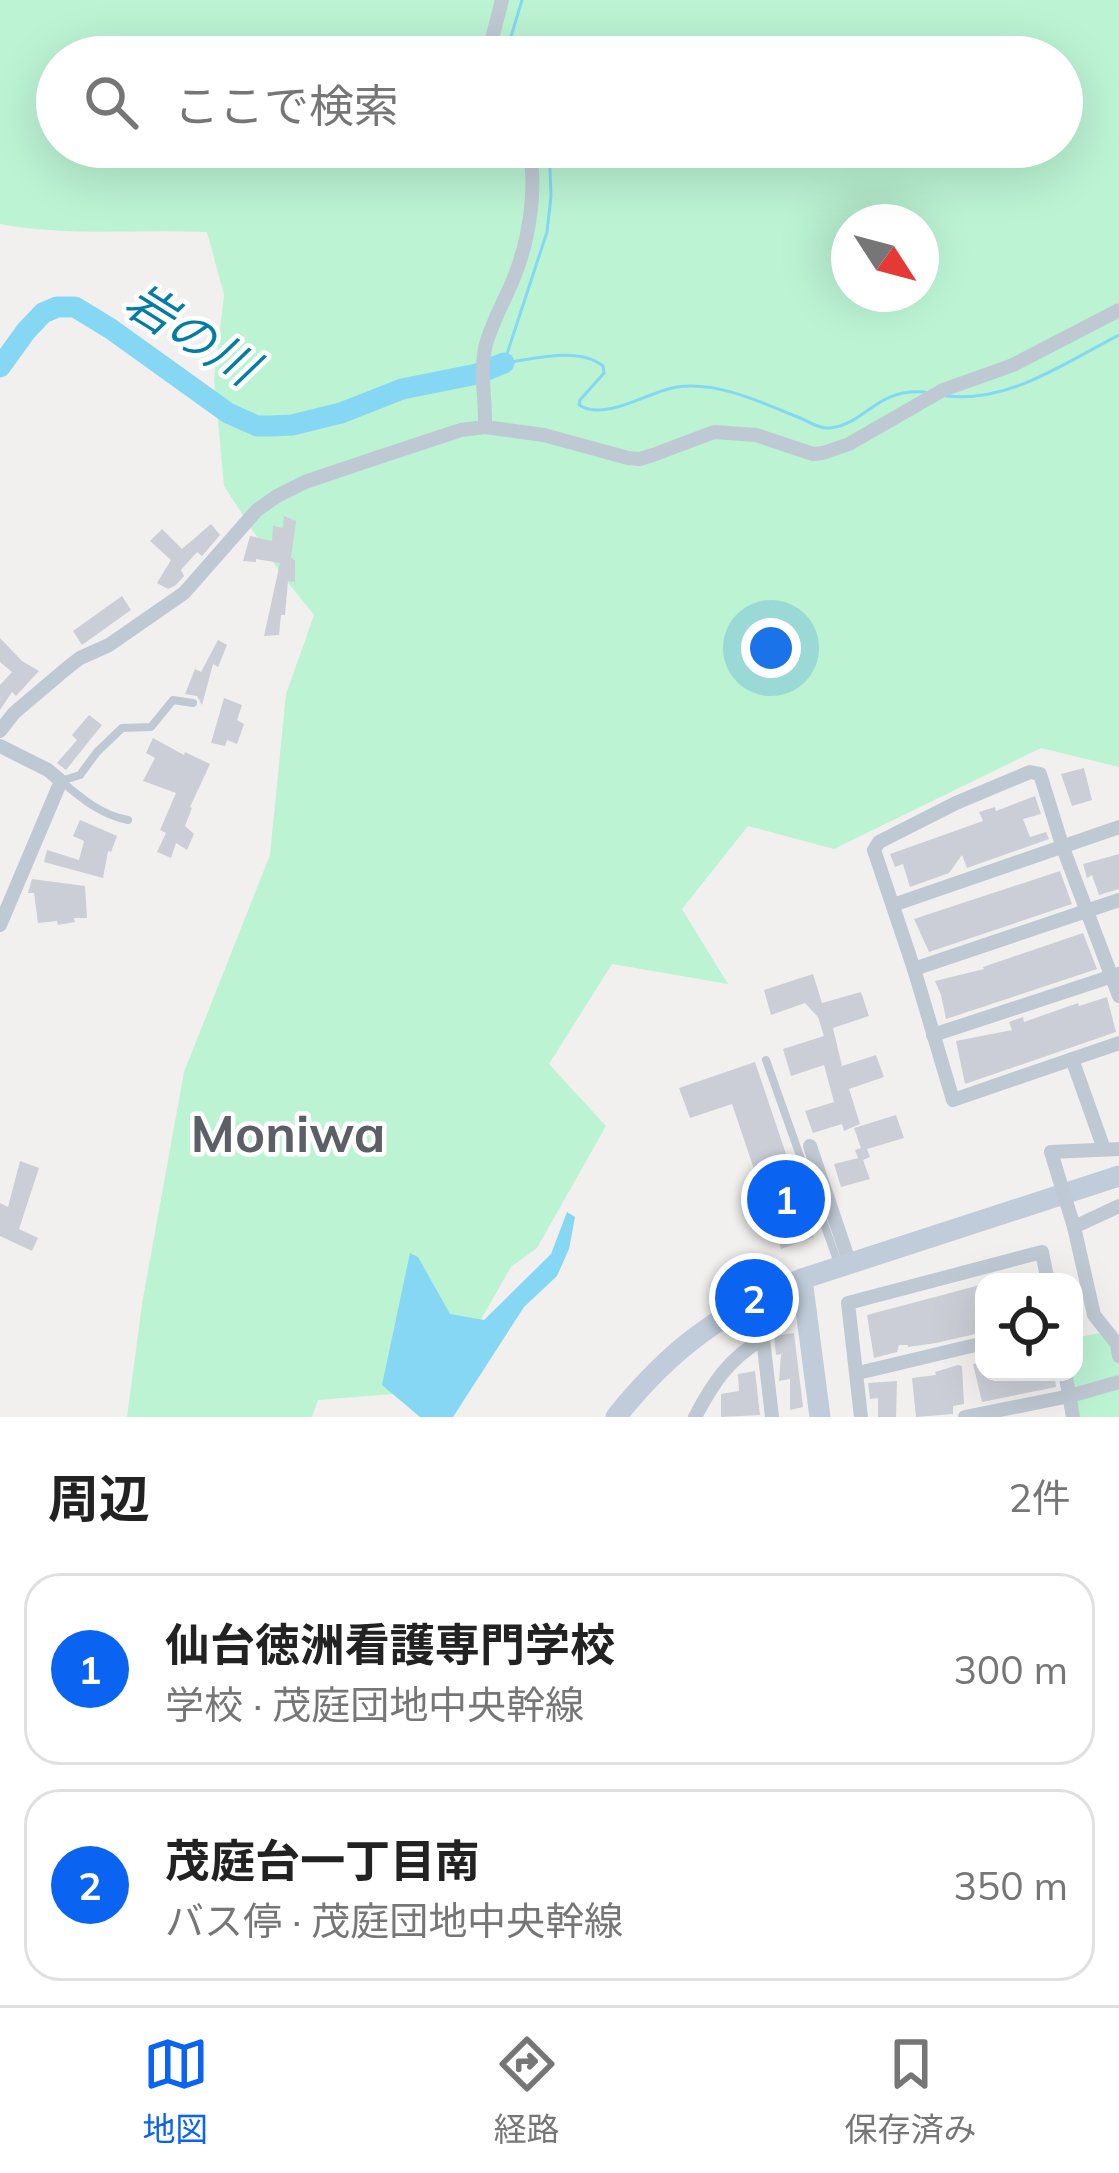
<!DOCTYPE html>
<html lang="ja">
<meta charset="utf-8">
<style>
:root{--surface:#fff;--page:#f2f2f2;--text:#222;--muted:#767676;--line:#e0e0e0;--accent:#0b64f1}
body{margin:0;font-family:Mulish,"Noto Sans JP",sans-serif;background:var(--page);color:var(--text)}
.controls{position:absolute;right:36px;bottom:36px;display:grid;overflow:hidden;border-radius:24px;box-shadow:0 12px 48px #0002}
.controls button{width:108px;height:108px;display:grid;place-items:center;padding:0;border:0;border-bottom:3px solid var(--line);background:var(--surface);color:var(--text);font:60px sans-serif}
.compass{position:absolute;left:831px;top:204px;width:108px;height:108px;border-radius:50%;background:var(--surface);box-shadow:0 12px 48px #0002;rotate:126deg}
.you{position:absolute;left:771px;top:648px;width:42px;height:42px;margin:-30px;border:9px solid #fff;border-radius:50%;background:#1a73e8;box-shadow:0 0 0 18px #1a73e833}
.badge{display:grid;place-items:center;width:78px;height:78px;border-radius:50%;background:var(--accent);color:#fff;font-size:39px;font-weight:700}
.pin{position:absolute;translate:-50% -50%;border:6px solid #fff;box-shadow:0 3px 12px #0006}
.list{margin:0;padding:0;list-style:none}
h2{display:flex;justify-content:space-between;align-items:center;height:156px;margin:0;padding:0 48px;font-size:51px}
h2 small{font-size:39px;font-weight:400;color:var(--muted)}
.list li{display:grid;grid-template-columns:78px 1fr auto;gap:36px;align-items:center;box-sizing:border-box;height:192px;margin:0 24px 24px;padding:0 24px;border:3px solid var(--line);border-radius:36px}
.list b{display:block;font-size:45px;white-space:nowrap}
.list p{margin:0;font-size:39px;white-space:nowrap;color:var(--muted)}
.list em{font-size:39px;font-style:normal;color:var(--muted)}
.icon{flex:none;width:66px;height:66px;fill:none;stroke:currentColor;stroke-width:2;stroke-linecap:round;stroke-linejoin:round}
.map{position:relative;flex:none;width:1119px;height:1417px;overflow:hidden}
.search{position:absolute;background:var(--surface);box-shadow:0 12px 48px #0002;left:36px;right:36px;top:36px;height:132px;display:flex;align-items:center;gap:30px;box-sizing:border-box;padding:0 42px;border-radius:66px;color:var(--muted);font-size:45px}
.sheet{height:588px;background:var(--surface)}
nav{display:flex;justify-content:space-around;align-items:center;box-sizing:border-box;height:168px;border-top:3px solid var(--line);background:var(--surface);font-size:33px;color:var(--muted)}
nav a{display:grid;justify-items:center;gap:6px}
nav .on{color:var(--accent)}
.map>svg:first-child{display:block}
</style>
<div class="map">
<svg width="1119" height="1417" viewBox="0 0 1119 1417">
<rect width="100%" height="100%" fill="#f2f0ef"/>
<g fill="#bbf3d3" fill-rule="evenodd">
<path d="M0,0H1119V767L1041,748L834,849L748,826L682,909L728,984L612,964L549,1064L606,1126L537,1248L511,1267L479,1323L456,1389L318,1400L312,1417H127L142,1304L184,1072L270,855L286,694L314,615L281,574L224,486L214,379L224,295L207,232C136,229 70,237 0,224ZM57,57H1062V147H57ZM849,222H921V294H849Z"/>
<path d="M1116,1330L1119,1344V1417H1080L1071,1372H1074V1338Z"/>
</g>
<path fill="#85d7f3" d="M567,1212L575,1217L569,1249L557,1276L524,1307L453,1417H420L382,1385L410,1253L418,1257L450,1314L484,1320L551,1254Z"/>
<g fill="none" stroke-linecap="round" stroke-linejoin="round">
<g stroke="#85d7f3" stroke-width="3">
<path d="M510,57V40L522,0"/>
<path d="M549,147L551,196L547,232L504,363C534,359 579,346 603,366L604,373L580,400L579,405C605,422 649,391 677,387C716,381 761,402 795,416C807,420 818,429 830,428C868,423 875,388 925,392"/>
<path d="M946,396C1010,403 1064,363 1119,335"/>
</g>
<path stroke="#85d7f3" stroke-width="21" d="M0,367L26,331L43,313L57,307H75L111,329L228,413L257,426H271L292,425L341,413L402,389L477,374L504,363"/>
</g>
<g fill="#cbced6">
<path d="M284,516L296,521L291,557L295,561V582L288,581L285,615H281L279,635L264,636L280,563L256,559V562L243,561L250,536L272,541L273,526L283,528Z"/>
<path d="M211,524L220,535L202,556L197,552L181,570L184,576L176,585L168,589L157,583L171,560L150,541L162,529L182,549Z"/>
<path d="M122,596L131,610L82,645L73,631Z"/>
<path d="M0,638L22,661L39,671L16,696L12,692L0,710V685L12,672L0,662Z"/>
<path d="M218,640L227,645L218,667L213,664L202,705L197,696L185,694L195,669L201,672Z"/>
<path d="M224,698L242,705L237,720L244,724L237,744L227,740L225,746L211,743Z"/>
<path d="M89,715L102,725L66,770L57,763L77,740L72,735Z"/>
<path d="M153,738L184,755L185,752L210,764L190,807L192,808L185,826L194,834L187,850L176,843L171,858L157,852L166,833L160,830L176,793L143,781L155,758L146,753Z"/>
<path d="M1084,768L1092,800L1072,806L1061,774Z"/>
<path d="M1035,796L1041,814L1023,819L1030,837L1046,832L1049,839L967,868L962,855L949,873L910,887L903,864L895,867L890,854L983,821L979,812L995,807L996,811Z"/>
<path d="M80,820L117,836L111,852L108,851L103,878L44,862L47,850L79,860L84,841L73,836Z"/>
<path d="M1119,854V889L1099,895L1092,875L1087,878L1083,864Z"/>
<path d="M1060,871L1072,904L929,952L914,919Z"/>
<path d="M32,879L85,886L87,918H74L75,922L58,925L57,921L38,923L34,893H28Z"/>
<path d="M1083,933L1097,969L946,1019L941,995L935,981L984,969L983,967Z"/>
<path d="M813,974L822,1003L861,992L869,1016L833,1028L842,1066L876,1055L884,1077L849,1089L860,1124L844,1131L842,1124L813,1133L805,1111L834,1102L824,1065L791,1076L783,1049L824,1036L818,1017L805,1003L771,1015L764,990Z"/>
<path d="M1107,997L1116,1032L965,1084L956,1041L1012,1030L1009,1022L1023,1017L1024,1022L1078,1003L1079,1006Z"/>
<path d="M755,1062L814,1237L781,1249L732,1104L690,1118L679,1088Z"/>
<path d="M896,1115L904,1138L867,1149L870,1157L863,1160L870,1179L841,1187L834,1164L858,1158L855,1150L861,1148L854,1128Z"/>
<path d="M20,1161L39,1168L19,1229L38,1238L32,1251L0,1236V1203L8,1207Z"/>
<path d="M980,1285L984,1300V1332L936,1343L908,1347V1345H899L897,1352L874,1358L867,1315Z"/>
<path d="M794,1333L803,1407L790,1410V1379L779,1381L781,1354L776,1355L774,1336Z"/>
<path d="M984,1363V1372H1049L1050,1379L1055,1378L1056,1387L982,1402L973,1364Z"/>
<path d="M958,1365L962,1366L964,1404L953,1406V1414L916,1417L912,1378L936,1375L935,1372Z"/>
<path d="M755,1371L760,1415L721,1417V1394L739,1391L738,1374Z"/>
<path d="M897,1381L896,1417H878V1398L870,1399L868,1383Z"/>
</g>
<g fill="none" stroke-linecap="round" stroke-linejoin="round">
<g stroke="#bfc9d3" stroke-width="8">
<path d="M128,820C101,815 81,798 61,781L80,775L97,752L122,728L151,727L173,700L193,703"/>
<path d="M766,1060L839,1266"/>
</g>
<g stroke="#bfc9d3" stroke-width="14">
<path d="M492,57L493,35L502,0"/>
<path d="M485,427C486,399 479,372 486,344C493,320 506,298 515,275C530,236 537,189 529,147"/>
<path d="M0,731L14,713L67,668L80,658L109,645L184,593L257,510L277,496L305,482L373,459L461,430L485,427L544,435L628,458L640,459L653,455L714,432L756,435L813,454L823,453L849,444L943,390L1013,365L1119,310"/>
<path d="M0,746L48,770L61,781L0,925"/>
<path d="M893,905L1119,827"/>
<path d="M914,969L1119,900"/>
<path d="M1119,996L1063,848L1040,774L1030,772L956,803L879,842L874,850L914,969L953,1100L1119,1043"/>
<path d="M933,1035L1119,974"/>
<path d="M1072,1059L1104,1149"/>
<path d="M810,1146L850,1264"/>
<path d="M1051,1152L1119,1149"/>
<path d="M1119,1206L1074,1227L1094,1315L1117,1344L1119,1356"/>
<path d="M1065,1372L1073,1417"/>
<path d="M858,1373L984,1343"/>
<path d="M695,1417C713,1383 729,1358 763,1339L772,1417"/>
<path d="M861,1417L848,1303L1042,1252L1048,1282"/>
<path d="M965,1417L1070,1396L1119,1382"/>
</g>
<g stroke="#c1ccda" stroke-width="21">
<path d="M802,1279L820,1417"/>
<path d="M616,1417C669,1350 723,1310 802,1279L1119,1176"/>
</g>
<path stroke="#bfc9d3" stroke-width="14" d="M1051,1152L1074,1227"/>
</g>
<g text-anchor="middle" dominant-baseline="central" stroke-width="9" stroke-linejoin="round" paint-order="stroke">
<g font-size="48" font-style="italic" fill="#037ca6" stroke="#fff">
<text transform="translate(192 333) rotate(32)">岩の川</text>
</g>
<g font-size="51" font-weight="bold" fill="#5c5f65" stroke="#fff">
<text x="288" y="1133">Moniwa</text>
</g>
</g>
</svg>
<div class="controls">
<button><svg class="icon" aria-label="locate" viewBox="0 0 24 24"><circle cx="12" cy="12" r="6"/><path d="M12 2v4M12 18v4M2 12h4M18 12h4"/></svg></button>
</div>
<svg class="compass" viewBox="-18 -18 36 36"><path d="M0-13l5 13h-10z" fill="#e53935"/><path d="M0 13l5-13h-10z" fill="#767676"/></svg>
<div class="you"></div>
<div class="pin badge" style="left:786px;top:1199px">1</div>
<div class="pin badge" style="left:754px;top:1298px">2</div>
<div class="search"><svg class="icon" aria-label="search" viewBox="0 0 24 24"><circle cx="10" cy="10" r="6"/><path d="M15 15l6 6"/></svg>ここで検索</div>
</div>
<section class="sheet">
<h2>周辺<small>2件</small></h2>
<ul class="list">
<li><span class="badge">1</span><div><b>仙台徳洲看護専門学校</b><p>学校 · 茂庭団地中央幹線</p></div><em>300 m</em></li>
<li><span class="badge">2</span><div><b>茂庭台一丁目南</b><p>バス停 · 茂庭団地中央幹線</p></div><em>350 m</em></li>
</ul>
</section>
<nav>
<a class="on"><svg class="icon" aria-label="map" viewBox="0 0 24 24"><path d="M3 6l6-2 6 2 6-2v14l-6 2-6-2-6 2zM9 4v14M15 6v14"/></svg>地図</a>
<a><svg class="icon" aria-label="directions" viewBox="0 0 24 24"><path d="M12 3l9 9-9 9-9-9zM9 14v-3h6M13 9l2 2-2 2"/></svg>経路</a>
<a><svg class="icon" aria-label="saved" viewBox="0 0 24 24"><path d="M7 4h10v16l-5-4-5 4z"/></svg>保存済み</a>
</nav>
